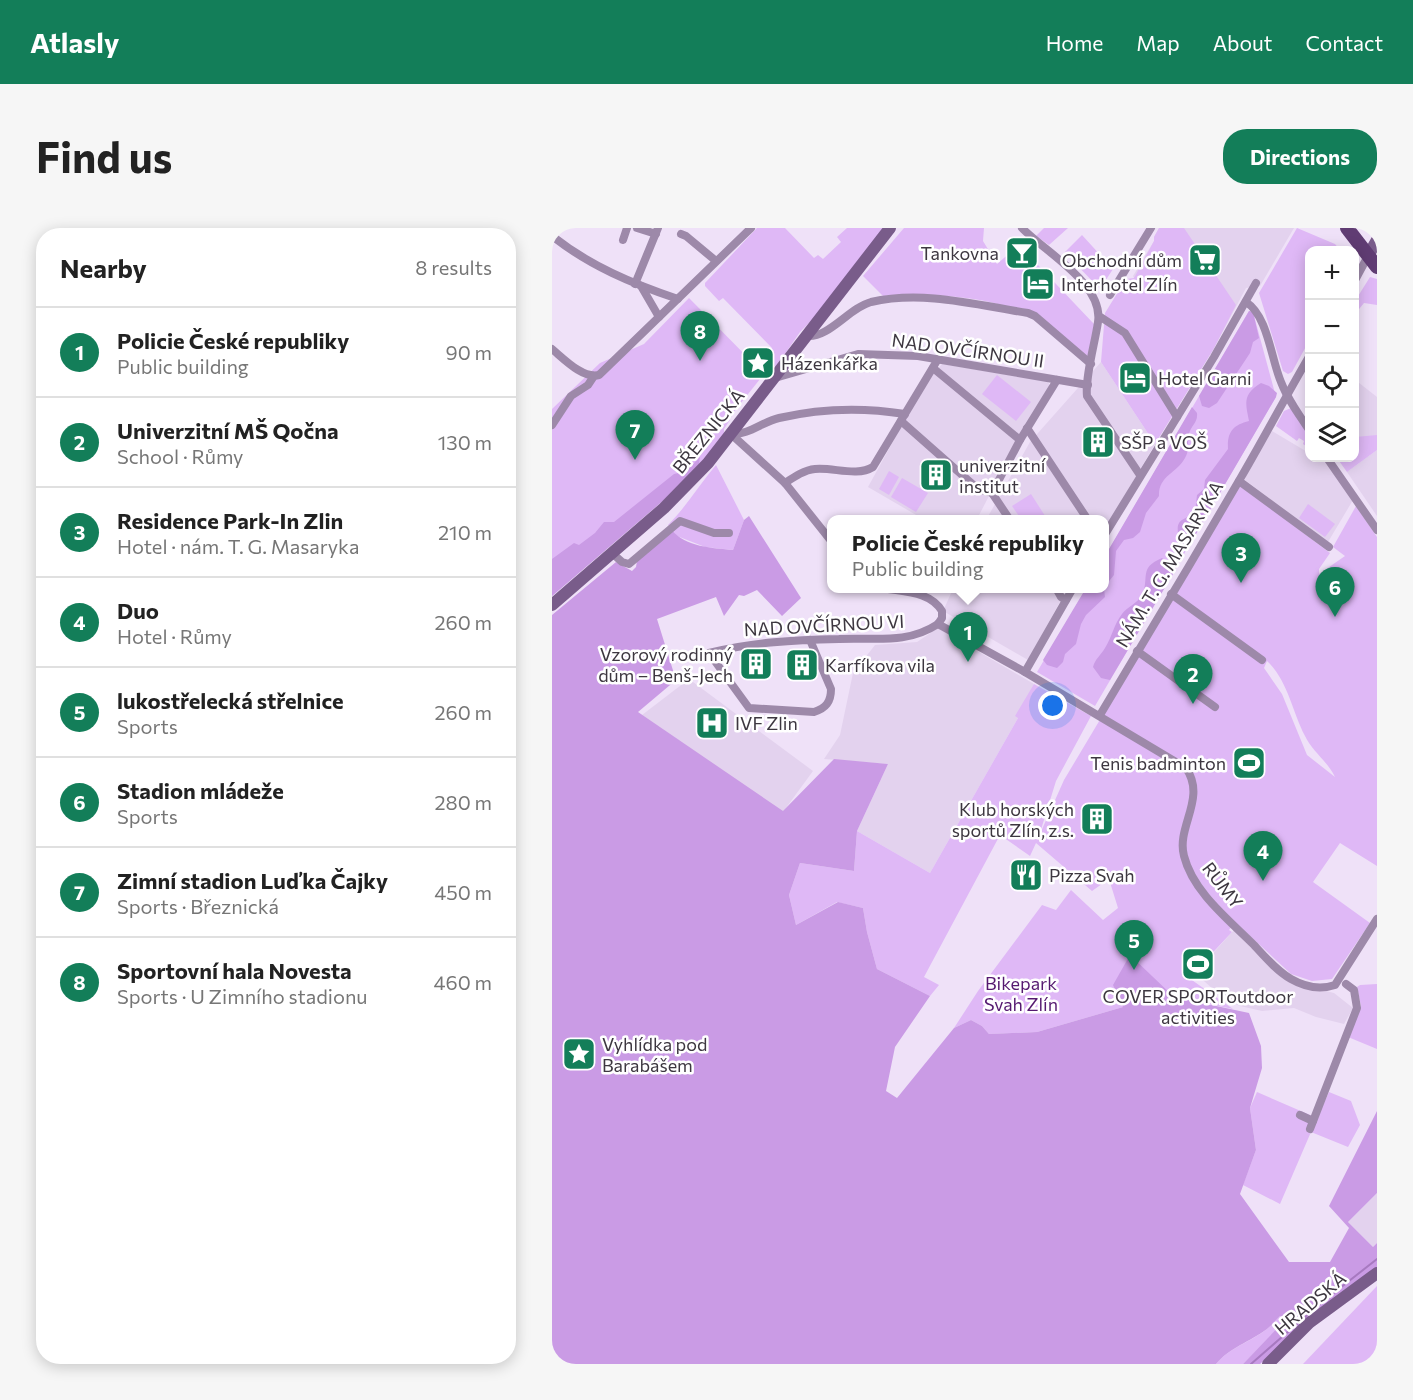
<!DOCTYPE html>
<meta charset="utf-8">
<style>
:root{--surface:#fff;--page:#f6f6f6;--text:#222;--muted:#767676;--line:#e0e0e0;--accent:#137e59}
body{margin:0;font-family:Commissioner,sans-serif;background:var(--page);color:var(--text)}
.controls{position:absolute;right:18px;top:18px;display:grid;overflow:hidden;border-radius:12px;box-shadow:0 3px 15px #0003}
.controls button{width:54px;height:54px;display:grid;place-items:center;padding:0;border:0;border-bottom:2px solid var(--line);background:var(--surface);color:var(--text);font:30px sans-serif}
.you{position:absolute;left:501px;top:478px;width:21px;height:21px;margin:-15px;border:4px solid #fff;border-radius:50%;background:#1a73e8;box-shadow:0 0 0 9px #1a73e833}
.badge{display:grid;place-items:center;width:39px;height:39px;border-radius:50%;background:var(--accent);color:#fff;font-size:20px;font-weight:700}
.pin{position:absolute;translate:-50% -50px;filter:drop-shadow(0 2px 3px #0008)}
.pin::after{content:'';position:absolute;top:32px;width:21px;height:18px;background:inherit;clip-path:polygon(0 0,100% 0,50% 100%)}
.popup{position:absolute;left:275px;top:287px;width:282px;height:78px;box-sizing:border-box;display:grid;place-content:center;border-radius:12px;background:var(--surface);filter:drop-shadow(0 2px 4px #0005);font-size:20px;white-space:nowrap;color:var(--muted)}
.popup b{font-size:22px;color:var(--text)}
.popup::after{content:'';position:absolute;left:50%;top:100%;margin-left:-12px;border:12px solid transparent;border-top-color:var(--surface)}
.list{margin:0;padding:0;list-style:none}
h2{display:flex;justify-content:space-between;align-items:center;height:78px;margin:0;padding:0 24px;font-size:26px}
h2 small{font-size:20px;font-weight:400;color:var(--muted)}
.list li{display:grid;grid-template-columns:39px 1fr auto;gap:18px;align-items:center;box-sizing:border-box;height:90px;padding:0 24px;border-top:2px solid var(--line)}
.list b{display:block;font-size:22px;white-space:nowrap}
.list p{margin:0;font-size:20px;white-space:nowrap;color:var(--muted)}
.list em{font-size:20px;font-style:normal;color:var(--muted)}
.icon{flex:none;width:33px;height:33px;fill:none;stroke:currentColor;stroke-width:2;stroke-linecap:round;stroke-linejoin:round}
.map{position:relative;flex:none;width:825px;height:1136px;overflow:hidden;border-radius:24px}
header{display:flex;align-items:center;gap:36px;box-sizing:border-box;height:84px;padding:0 30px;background:var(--accent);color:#fff}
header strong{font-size:28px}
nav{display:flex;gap:33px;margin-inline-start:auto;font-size:21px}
.intro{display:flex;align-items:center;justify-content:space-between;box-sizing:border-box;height:144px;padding:0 36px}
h1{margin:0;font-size:42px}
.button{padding:15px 27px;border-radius:24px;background:var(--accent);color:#fff;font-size:21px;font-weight:700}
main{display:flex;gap:36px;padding:0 36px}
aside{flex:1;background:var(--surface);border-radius:24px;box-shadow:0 3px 15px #0003}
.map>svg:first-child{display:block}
</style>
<header>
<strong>Atlasly</strong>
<nav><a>Home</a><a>Map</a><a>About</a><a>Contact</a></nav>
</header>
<div class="intro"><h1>Find us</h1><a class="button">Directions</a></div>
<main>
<aside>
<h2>Nearby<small>8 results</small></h2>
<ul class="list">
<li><span class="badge">1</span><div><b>Policie České republiky</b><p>Public building</p></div><em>90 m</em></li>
<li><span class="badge">2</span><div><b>Univerzitní MŠ Qočna</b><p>School · Růmy</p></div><em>130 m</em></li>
<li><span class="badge">3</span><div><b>Residence Park-In Zlin</b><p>Hotel · nám. T. G. Masaryka</p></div><em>210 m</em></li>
<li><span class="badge">4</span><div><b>Duo</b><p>Hotel · Růmy</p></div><em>260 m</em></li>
<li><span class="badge">5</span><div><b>lukostřelecká střelnice</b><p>Sports</p></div><em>260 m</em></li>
<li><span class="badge">6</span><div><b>Stadion mládeže</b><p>Sports</p></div><em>280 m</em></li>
<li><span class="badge">7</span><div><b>Zimní stadion Luďka Čajky</b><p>Sports · Březnická</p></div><em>450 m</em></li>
<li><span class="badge">8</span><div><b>Sportovní hala Novesta</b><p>Sports · U Zimního stadionu</p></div><em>460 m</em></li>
</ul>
</aside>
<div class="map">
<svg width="825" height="1136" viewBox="0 0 825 1136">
<rect width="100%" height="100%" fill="#efe1f8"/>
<g fill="#e3d2ee">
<path d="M607,0H742L708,58L694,60L661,122L582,50L581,48L602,13V9Z"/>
<path d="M549,134L603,216L553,301L552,292H434L478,214Z"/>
<path d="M390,136L494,153L497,155V160L472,201L425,291H371L316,259L366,168L378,150Z"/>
<path d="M802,151L825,169V214L802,223Z"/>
<path d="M720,203L757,225L758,230H765L776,236L801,272L776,314L693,252L694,247Z"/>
<path d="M825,222V288L795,244Z"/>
<path d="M401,361H515L476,432L391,383Z"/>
<path d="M386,400L482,456L466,490L378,645L305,603L336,536L272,531L288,507L301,445L323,417L365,414Z"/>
<path d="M137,451L261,543L231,584L90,487Z"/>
<path d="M682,702L741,755L782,765L801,780L792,796L764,789L742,780L710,783L688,778L677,773L662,762L643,745Z"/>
<path d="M825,965V1015L821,1019L796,994Z"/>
</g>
<g fill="#dfb8f6" fill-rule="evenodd">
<path d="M205,0H233L262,30L266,27L271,31L289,14L285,9L295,0H332L272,80L248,104L224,139L217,137L210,130L220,120L171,70L167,73L153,58V55Z"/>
<path d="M352,0H432L431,13L445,36L467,17L542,96L538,130C520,117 501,100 481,89C440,67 376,65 331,68L311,48Z"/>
<path d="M492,0H516L497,17L484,8Z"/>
<path d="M607,0H632L684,77L661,122L603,216L549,134L553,85L574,51L582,50L602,13V9Z"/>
<path d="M745,0L783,16L788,22H758L757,113L740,144L736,146L731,143L707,65Z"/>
<path d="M530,7L561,41L548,61L517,29H514L512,27L513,24Z"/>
<path d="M818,49L825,51V77L812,75L803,86V73Z"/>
<path d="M137,70L212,146L177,190L178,192L172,201V210L121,264L0,368V181L48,135L92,116Z"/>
<path d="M697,83L701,84L724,169L543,478L485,444L534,361L552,360L553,328Z"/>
<path d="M445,147L479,174L464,193L430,166Z"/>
<path d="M739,180L757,207V220L751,216L752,213L747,210L745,213L724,198L732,183Z"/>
<path d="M825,207V222L795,244L785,230H802L803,209Z"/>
<path d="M164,237L192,292L181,322L153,319L125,308L116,297C135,278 147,257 164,237Z"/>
<path d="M337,243L347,249L337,267L327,261Z"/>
<path d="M350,250L376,265L364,284L339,269Z"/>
<path d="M688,257L778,325L767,341V346L793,328L781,319L804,278L825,309V638L788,615L761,654L818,695L780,751L760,753L739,746L683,694L677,702L680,704L637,750L681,781L622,769L571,779L485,804L437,806L430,798L419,792L402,800L426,763L490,677L504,682L519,662L551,692L566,680L557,651L540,663L484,615L478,628L448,607L372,749L387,757L378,768L325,741L315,704L311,680L285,674L244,697L237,667L248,635L302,643L305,603L378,645L466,490L463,488L482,456L539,488L504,553L487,608L512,552ZM715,433C736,453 740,483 753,508C760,523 776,534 783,549L755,527L730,466L712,440Z"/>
<path d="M479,266L495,291H469L460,278Z"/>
<path d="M756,276L783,296L773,309L747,290Z"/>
<path d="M825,756V821L796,809L809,778L805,759L808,757Z"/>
<path d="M705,864L765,890L777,864L799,873L808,897L796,919L759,904L728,976L691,957L704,922L698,880Z"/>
<path d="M825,1058V1136H751Z"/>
<path d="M728,1088L737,1089L691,1136H664C678,1119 699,1114 715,1101C720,1097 724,1092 728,1088Z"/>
</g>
<g fill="#ca9be5">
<path d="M697,83L701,84L707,110L701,114L698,125L665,175L657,180L650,178L647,168Z"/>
<path d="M709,155L717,158L725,165L724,169L637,318L630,320C626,314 627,312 626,305C624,290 633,292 643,285L645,267L652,261L653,252L676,221C675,204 681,197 697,193C693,174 691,166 709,155Z"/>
<path d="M640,179L645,185C646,195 639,197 637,206C635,214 638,222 633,230C625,245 606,248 607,268L594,285L588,304L581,310L572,312L564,323L562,347L553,358V328Z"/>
<path d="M148,229L147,236L121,264L0,368V331L22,315L27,317L43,305L52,294H62L122,246L134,243Z"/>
<path d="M197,288L249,370L230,388L205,362L192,368L187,367L172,388L164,369L105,391L124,452L86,484L231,583L282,531L336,536L305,603L302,643L248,635L237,667L244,697L286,674L311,680L315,704L325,741L378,768L343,819L334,863L345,870L402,800L419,792L430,798L437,806L485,804L571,779L561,757L578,727L622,769L697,785L709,818L710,840L698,880L704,922L688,966L737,1034H778L797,1000L777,978L825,883V965L796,994L821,1019L825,1015V1040L768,1081L708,1136H691L736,1089L728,1088C724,1092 720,1097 715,1101C698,1114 678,1119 664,1136H0V387L64,334L80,343L84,339L85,333L120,302C133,319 161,320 181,322L192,292Z"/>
<path d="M610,330L620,338L621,346L558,452L549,450L541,439C543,431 549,427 553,420C560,409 562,396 570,386C575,379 585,376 590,367C598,350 586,340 610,330Z"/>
<path d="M534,360L552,361L553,369L534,387L529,396L524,416L513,426L511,434L505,440L495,437L491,432Z"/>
</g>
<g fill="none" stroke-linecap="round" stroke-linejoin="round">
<path stroke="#a779c0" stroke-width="2" d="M699,1136L769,1075L825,1031"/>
<g stroke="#9d89a9" stroke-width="8">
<path d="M85,0L104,6"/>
<path d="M470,0C493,24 552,56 546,94C543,115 533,149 535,168L588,247"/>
<path d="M129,6L134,8L164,33"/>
<path d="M0,8C38,38 81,56 126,71"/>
<path d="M71,12L75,0"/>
<path d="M802,54L816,28"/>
<path d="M83,56L106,0"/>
<path d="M89,58L107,89"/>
<path d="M558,67L599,0"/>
<path d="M694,74C716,88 719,131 729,154C736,172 747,187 758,203"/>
<path d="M547,88L573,105L625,189"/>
<path d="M255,108C277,110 297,80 319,74C371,62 425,77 476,85L483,88L539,136"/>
<path d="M0,121C12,131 31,151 47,147L199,0"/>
<path d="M381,140L468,212"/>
<path d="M223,150L306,126L366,128L536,157"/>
<path d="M349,193L426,261L440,265"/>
<path d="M0,197L19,168L36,157L42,148"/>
<path d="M475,200L536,292"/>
<path d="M179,206C197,207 210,194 227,190C270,180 309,179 353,186"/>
<path d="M180,207L233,255L280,314"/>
<path d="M775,230L825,302"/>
<path d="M687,253L777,319"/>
<path d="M233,255C242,249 252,242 263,241C281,239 305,249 321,239L386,131"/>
<path d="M458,292L440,265L468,212L505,152"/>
<path d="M552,308L662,129L704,55"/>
<path d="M60,325L70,334L77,336L128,293L162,305H177"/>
<path d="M331,360C352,364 378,363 390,383V390L386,396"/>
<path d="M504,360L509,369L514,372"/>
<path d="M619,366L710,432"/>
<path d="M386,396L473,444L634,540C655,570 624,599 632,628C641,664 677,692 702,717C713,729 725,743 739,751C753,759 768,762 783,757L825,691"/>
<path d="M258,412L279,461C279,474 274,480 262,484L197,480L157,425C200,414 243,412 287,411C322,409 354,417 386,396"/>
<path d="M585,423L663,479"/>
<path d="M473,444L521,360"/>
<path d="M548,487C595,409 642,330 688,251C712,210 734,168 758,127"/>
<path d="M748,887L761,893"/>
<path d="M758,901L805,780L802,762L794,756"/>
</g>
<g stroke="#795c8a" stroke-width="12">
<path d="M816,28L825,12"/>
<path d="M0,377L112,280L156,235L338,0"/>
<path d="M716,1136L757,1095L825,1045"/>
</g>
<path stroke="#603c73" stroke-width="14" d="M795,0L825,39"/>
</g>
<defs>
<symbol id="bar-square" viewBox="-11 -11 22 22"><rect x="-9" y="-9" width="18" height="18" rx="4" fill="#137e59" stroke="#fff"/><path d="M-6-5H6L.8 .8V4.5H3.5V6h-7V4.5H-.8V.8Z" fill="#fff"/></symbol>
<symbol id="supermarket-square" viewBox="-11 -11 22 22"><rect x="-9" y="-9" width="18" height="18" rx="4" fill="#137e59" stroke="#fff"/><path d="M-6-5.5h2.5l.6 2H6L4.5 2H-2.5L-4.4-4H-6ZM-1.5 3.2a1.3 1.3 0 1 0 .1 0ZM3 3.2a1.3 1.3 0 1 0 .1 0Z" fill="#fff"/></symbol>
<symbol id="hotel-square" viewBox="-11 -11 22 22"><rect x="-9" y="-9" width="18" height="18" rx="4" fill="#137e59" stroke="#fff"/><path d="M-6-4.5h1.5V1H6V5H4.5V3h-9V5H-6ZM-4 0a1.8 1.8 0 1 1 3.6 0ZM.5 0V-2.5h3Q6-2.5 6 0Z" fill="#fff"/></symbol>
<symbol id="sight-square" viewBox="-11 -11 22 22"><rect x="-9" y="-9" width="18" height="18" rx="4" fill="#137e59" stroke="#fff"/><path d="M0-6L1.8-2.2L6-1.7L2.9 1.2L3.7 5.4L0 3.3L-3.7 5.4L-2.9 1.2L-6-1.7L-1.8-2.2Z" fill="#fff"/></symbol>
<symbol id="building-square" viewBox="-11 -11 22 22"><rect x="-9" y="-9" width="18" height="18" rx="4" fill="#137e59" stroke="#fff"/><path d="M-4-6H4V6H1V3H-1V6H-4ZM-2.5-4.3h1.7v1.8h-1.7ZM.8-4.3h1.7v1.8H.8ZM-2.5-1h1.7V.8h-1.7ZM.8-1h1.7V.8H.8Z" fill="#fff"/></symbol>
<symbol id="hospital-square" viewBox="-11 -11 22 22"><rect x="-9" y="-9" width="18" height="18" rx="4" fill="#137e59" stroke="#fff"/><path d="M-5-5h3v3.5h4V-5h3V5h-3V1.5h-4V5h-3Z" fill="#fff"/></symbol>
<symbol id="stadium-square" viewBox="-11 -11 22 22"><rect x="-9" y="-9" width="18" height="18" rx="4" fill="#137e59" stroke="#fff"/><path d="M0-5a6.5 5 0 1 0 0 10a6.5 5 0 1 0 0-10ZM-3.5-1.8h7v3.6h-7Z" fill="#fff"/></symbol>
<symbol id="restaurant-square" viewBox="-11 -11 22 22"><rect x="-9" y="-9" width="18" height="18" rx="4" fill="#137e59" stroke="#fff"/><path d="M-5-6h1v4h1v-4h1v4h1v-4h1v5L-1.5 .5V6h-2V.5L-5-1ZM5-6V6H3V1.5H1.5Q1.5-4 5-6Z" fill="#fff"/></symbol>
</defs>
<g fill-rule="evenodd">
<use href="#bar-square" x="451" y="6" width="38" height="38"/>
<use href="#supermarket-square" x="634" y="13" width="38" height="38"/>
<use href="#hotel-square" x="467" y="37" width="38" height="38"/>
<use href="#sight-square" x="187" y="116" width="38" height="38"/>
<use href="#hotel-square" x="564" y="131" width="38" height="38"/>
<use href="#building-square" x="527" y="195" width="38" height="38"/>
<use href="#building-square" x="365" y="228" width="38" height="38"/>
<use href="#building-square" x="185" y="417" width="38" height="38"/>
<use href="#building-square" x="231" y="418" width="38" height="38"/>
<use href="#hospital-square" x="141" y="476" width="38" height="38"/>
<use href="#stadium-square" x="678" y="516" width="38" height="38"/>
<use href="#building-square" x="526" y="572" width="38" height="38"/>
<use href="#restaurant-square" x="455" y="628" width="38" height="38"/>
<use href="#stadium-square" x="627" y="717" width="38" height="38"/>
<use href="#sight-square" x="8" y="807" width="38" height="38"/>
</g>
<g text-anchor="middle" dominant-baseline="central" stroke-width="5" stroke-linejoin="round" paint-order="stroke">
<g font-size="18" fill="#3d3740" stroke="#fff" text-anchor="start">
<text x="447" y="25" text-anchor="end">Tankovna</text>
<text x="630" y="32" text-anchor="end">Obchodní dům</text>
<text x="509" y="56">Interhotel Zlín</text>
<text x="229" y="135">Házenkářka</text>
<text x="606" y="150">Hotel Garni</text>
<text x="569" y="214">SŠP a VOŠ</text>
<text x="407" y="237">univerzitní<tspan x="407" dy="21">institut</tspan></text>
<text x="181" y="426" text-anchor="end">Vzorový rodinný<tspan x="181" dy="21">dům – Benš-Jech</tspan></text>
<text x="273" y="437">Karfíkova vila</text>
<text x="183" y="495">IVF Zlin</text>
<text x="674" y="535" text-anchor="end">Tenis badminton</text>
<text x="522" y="581" text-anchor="end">Klub horských<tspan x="522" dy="21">sportů Zlín, z.s.</tspan></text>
<text x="497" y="647">Pizza Svah</text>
<text x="646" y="768" text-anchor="middle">COVER SPORToutdoor<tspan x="646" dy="21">activities</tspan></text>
<text x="50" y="816">Vyhlídka pod<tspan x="50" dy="21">Barabášem</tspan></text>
</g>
<g font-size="18" fill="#3d3740" stroke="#fff">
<text transform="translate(416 122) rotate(8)">NAD OVČÍRNOU II</text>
<text transform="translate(156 203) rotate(-51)">BŘEZNICKÁ</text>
<text transform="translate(617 336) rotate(-59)">NÁM. T. G. MASARYKA</text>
<text transform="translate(272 397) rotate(-3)">NAD OVČÍRNOU VI</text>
<text transform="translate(671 657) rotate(52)">RŮMY</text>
<text transform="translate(758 1075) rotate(-40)">HRADSKÁ</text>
</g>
<g font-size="18" fill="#551970" stroke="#fff">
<text x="469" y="755">Bikepark<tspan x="469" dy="21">Svah Zlín</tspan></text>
</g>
</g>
</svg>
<div class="controls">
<button>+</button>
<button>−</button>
<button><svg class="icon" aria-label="locate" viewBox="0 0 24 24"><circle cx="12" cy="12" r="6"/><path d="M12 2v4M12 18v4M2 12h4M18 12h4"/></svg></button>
<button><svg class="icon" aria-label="layers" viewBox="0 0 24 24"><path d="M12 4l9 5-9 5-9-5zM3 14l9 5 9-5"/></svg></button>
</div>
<div class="you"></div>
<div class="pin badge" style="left:416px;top:434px">1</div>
<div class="popup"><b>Policie České republiky</b>Public building</div>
<div class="pin badge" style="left:641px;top:476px">2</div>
<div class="pin badge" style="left:689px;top:355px">3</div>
<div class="pin badge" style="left:711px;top:653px">4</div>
<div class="pin badge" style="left:582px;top:742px">5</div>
<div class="pin badge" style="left:783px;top:389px">6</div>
<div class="pin badge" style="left:83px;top:232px">7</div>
<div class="pin badge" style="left:148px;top:133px">8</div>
</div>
</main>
